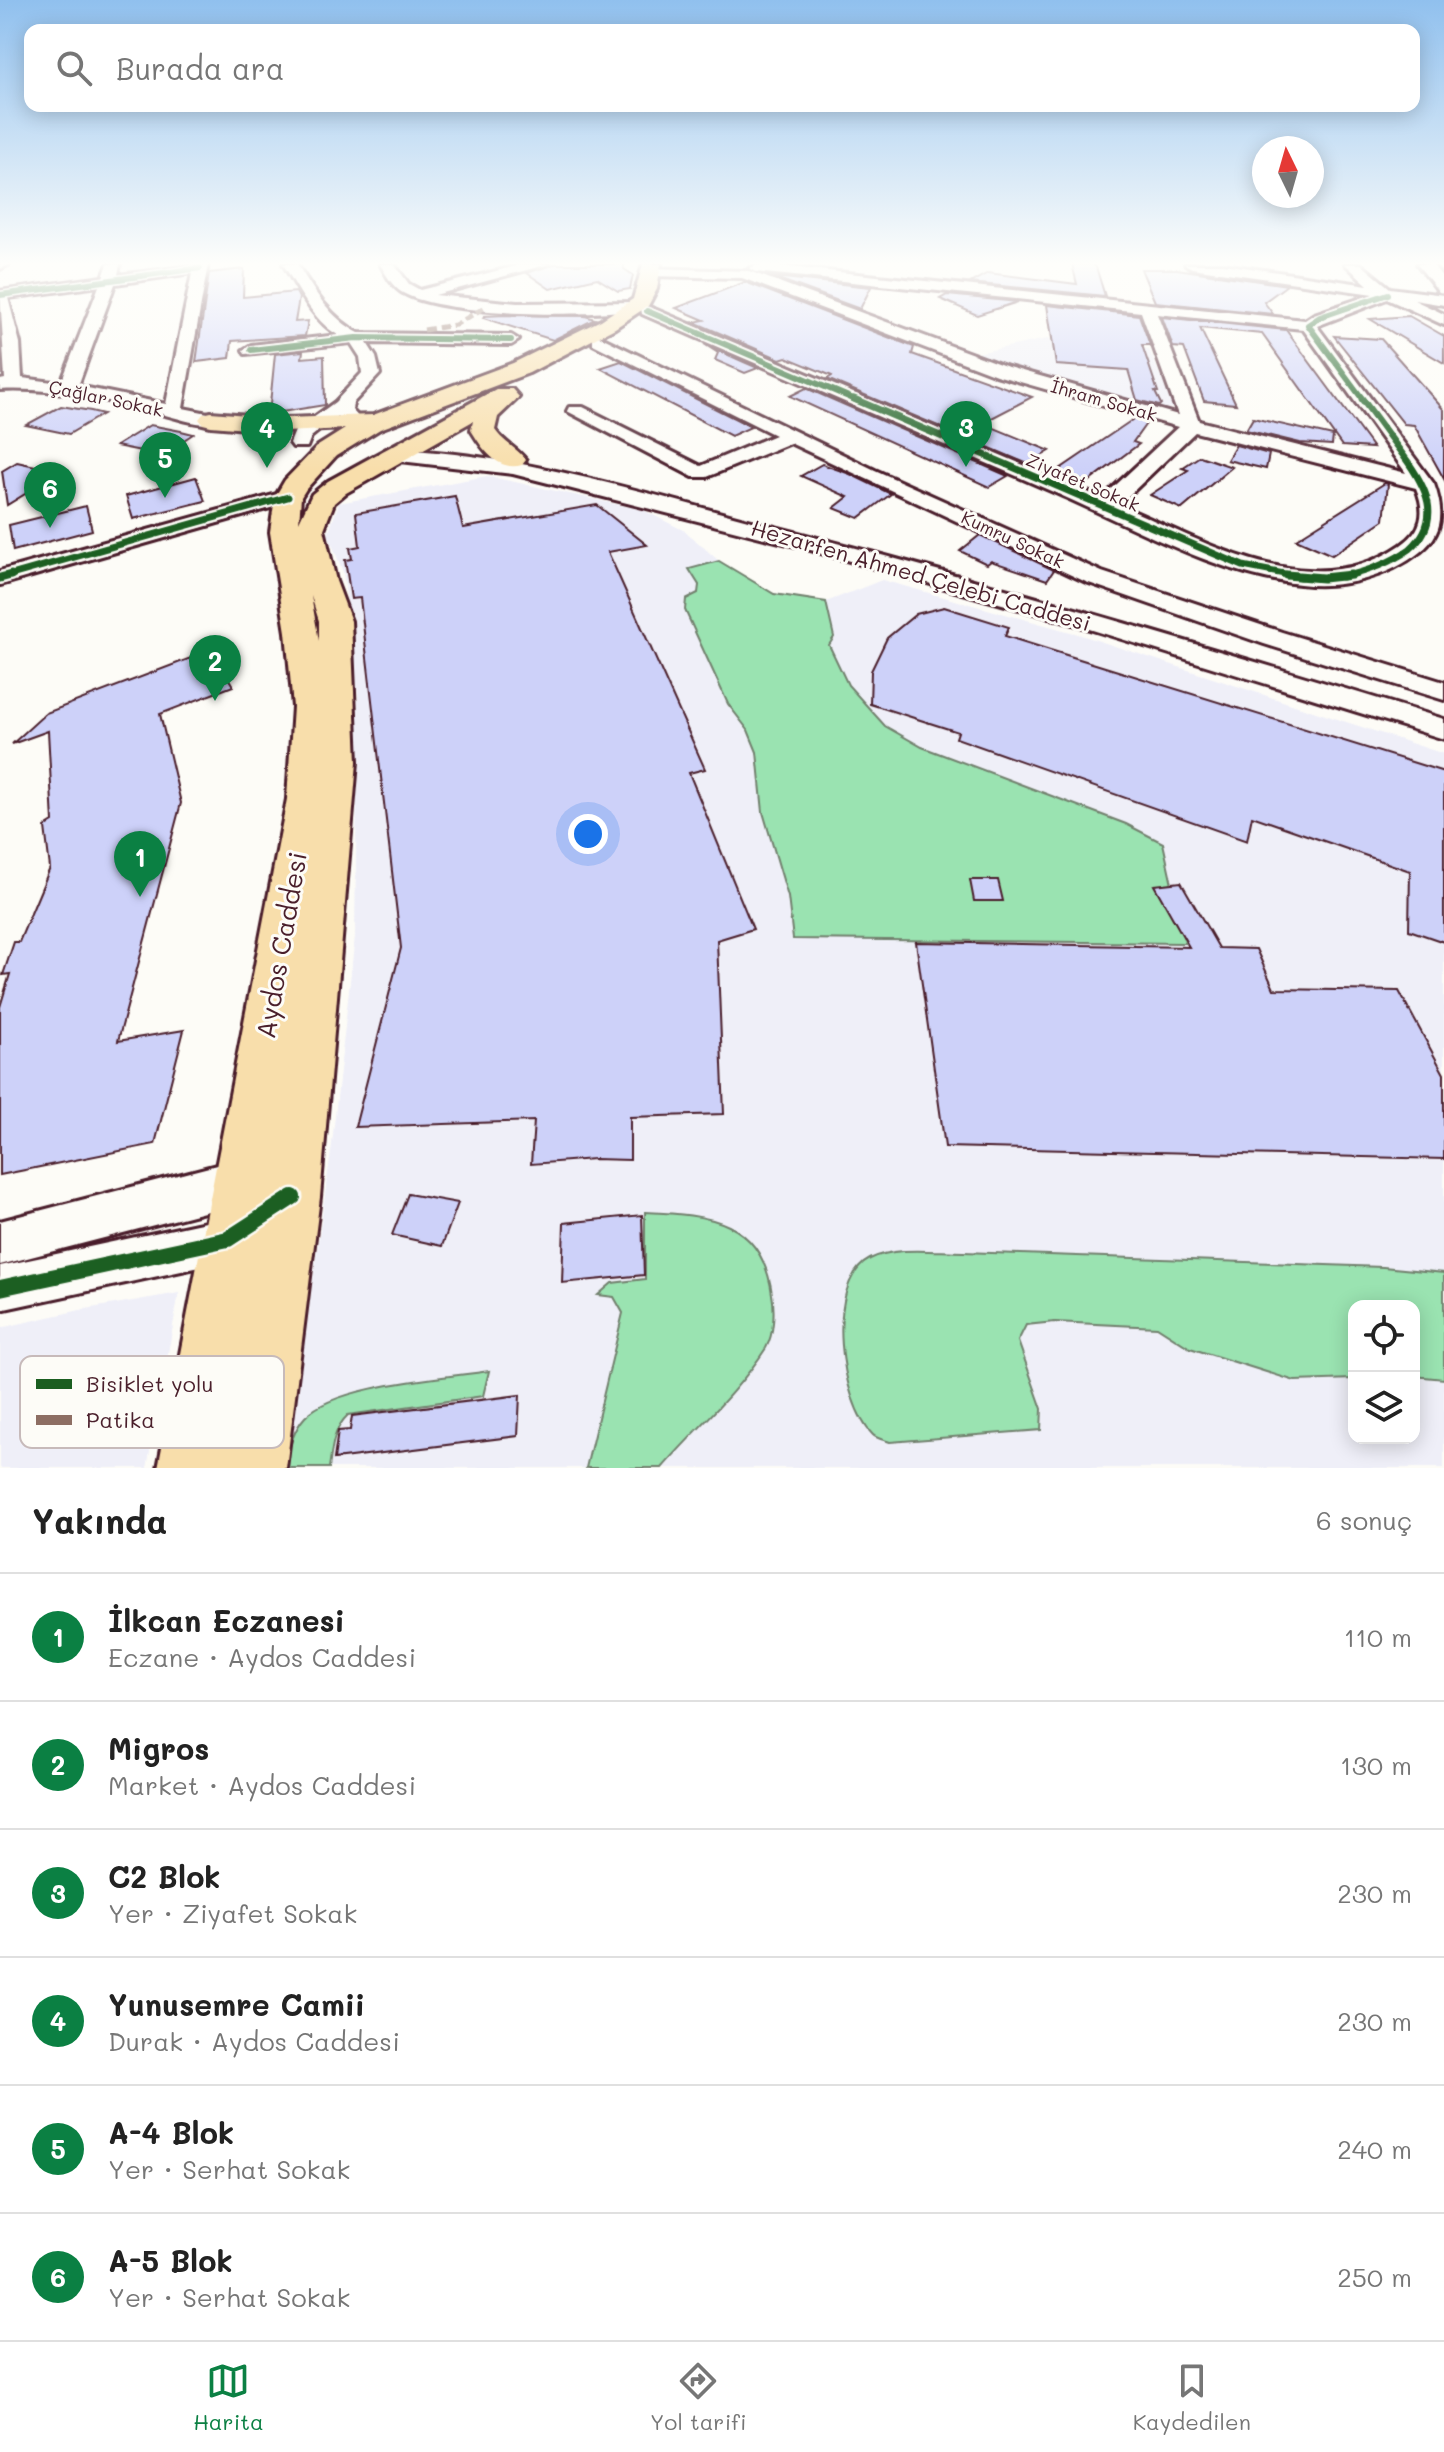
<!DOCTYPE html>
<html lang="tr">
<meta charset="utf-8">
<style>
:root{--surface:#fff;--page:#f2f2f2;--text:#222;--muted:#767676;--line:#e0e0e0;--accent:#0b8043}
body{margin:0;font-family:Mali,sans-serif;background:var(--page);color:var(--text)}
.controls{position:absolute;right:24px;bottom:24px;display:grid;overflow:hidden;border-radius:16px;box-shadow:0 4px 20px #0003}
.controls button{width:72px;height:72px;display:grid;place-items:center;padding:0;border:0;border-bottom:2px solid var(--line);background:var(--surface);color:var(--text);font:40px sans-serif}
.compass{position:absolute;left:1252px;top:136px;width:72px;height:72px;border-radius:50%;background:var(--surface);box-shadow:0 4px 20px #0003;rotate:355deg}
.you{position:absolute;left:588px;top:834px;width:28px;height:28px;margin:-20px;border:6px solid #fff;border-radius:50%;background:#1a73e8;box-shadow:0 0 0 12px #1a73e833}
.badge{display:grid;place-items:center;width:52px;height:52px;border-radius:50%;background:var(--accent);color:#fff;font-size:26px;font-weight:700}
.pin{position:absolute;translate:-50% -66px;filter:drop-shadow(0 2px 4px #0008)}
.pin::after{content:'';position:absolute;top:42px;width:28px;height:24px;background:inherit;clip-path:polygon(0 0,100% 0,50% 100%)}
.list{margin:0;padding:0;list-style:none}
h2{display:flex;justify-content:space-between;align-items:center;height:104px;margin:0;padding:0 32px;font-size:34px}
h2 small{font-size:26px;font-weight:400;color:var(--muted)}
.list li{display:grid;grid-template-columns:52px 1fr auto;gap:24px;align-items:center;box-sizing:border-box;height:128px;padding:0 32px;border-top:2px solid var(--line)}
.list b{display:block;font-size:30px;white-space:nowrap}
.list p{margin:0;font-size:26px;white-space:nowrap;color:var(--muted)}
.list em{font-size:26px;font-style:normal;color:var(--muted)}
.icon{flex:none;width:44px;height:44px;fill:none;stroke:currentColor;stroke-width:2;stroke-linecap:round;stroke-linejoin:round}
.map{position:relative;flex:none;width:1444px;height:1468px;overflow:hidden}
.search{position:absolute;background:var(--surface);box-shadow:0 4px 20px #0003;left:24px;right:24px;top:24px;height:88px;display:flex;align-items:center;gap:20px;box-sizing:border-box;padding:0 28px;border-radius:16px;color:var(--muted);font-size:30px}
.sheet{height:872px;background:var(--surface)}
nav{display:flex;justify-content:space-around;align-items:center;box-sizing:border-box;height:112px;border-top:2px solid var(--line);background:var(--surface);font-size:22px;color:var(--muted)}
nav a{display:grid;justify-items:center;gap:4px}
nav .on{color:var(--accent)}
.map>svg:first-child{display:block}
</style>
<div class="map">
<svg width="1444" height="1468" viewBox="0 0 1444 1468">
<rect width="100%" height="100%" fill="#fdfcf7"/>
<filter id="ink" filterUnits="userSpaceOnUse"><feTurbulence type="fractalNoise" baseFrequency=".0125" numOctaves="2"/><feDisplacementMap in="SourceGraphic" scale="16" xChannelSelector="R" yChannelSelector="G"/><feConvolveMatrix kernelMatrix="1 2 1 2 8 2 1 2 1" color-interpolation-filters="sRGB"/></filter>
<g filter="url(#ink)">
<g fill="#efeff8" fill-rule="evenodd">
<path d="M1047,339L1149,349L1174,408L1156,409L1034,375L977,353Z"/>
<path d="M487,476L643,510L685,531L719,561L774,594L826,602L882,580L1078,634L1444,754V1468H286L331,1152L355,936L358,695L343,572L328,534L339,503ZM1354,1306H1414V1438H1354Z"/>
<path d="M179,1293L147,1468H0V1328L80,1310Z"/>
</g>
<g fill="#9ae3b1" stroke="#72816e" stroke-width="2">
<path d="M719,561L774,594L826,602L834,637L829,645L848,685L885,726L922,747L1126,824L1163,843L1185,943L793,939L788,897L763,812L757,752L748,730L728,704L685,610L686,599L698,593L699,585L689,569Z"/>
<path d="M645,1212C709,1215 762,1219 772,1294C775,1310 774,1334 766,1348C737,1393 697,1428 662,1468H586L623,1313L614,1297L598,1295L612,1283L645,1279Z"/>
<path d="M963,1252L1383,1267L1444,1273V1379L1414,1376V1306H1354V1379L1295,1381L1190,1348L1157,1327L1055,1322L1026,1325L1018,1341L1042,1409L1041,1430L890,1442C885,1440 877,1439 873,1435C841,1404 823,1283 870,1259C895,1246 935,1252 963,1252Z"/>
<path d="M489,1371L483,1396L348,1415C333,1429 332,1448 329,1468H286C288,1451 293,1430 305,1417C335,1385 444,1378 489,1371Z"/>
</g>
<g fill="#cdd1f9" stroke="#4a1f2b" stroke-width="2">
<path d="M554,264H624V269L633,275L630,289L618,291L597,278L550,289L527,273Z"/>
<path d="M1072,264H1092L1096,267L1105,296L970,283L988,273L1077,284Z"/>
<path d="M244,269L243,297L296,292L299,298L295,322L308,321L305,336L232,341L230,358L196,362L209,273Z"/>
<path d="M1141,269H1177L1287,285L1264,302L1273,314L1155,302Z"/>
<path d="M773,277L871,287L860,309Z"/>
<path d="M745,282L914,347L912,354L1032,397L982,423L1050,451L1028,464L827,379L832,376L786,357L780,359L694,322L704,320L676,308Z"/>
<path d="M947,295L1018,302L977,315L940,299Z"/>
<path d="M1047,305L1139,315L1150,345H1142L1158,392H1155L1161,404L1159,406L1137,400L1128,370L1056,365Z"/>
<path d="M505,315L585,316L595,319L553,340L483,318L484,316Z"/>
<path d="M1409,316L1444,336V363L1370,319Z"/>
<path d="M1162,317L1286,330L1373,448L1342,446L1262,334L1200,328L1236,404L1204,401L1184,348L1173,347Z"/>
<path d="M1334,336L1381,339L1444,410V479L1414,425L1404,424Z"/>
<path d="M704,344L744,362L758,368L745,373L715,360L718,353Z"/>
<path d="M303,351L302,358L324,356L325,405L269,414L275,354Z"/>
<path d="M621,361L738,420L751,427L731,436L600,368Z"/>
<path d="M806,388L900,429L1008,476L989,487L790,396Z"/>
<path d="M61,406L91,411L103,414L69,434L26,425Z"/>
<path d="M1135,418L1148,421L1133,442L1139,444L1087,483L1057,471Z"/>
<path d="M1253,418L1333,436L1332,445L1300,443L1246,430Z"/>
<path d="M150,425L181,431L193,434L161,455L116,446Z"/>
<path d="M1236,445L1269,454L1266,469L1227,460Z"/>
<path d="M1200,456L1232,467L1182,509L1150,495L1188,470L1182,468Z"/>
<path d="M17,462L49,469L61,472L7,505L2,471Z"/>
<path d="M822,464L850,474L891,494L859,518L834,508L848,497L801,476Z"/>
<path d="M196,477L205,501L133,519L126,496Z"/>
<path d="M1385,483L1388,484L1384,520L1332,555L1296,539Z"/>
<path d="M455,496L463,528L597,505L647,545L608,552L705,769L689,773L753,929L717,940L724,1114L630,1117V1160L594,1159L531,1164L534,1121L355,1127L401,948L360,598L351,599L345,560L352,559L350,548L360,546L356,513Z"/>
<path d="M86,506L92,530L13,551L9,525Z"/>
<path d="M980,535L1054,570L1047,580L991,561L987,564L960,551Z"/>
<path d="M944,607L1009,627L1005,636L1444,772V942L1409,930L1410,871L1252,816L1247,841L956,738L958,732L870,704L871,671L887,638L916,614Z"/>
<path d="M212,650L233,686L160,714L181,803L118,1041L184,1030L155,1144L0,1175V1007L10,974L3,975L14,942H19L50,868L45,827L53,822L48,731L12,744L46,713Z"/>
<path d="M970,880H998L1003,901H974Z"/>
<path d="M1181,882L1219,948L1256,949L1274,989L1399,991L1444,1074V1159L945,1147L916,942L1189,947L1154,885Z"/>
<path d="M408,1194L458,1203L442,1246L392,1235Z"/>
<path d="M642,1215L644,1275L562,1283L564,1223Z"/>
<path d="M520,1395L518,1436L334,1459L338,1431L350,1430L352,1416Z"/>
</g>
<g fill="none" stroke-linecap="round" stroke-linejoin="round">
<defs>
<g id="minor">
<path d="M0,264H10L0,269Z"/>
<path d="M108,264H120L118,275L208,264L183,408L218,415L220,419L218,423C202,427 177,418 162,414C110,401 54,387 0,390V380L5,379L0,291L103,277ZM192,273L166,404L78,386L115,284ZM99,286L61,383L22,378L20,343L8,298Z"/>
<path d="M283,264H297C314,291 331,319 359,333L511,335L519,340L511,345L367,343L376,357L380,374L353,403L352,410L364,423L362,427H348L337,416L311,437L307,447H293L290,443L295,431L335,402L362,373L360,357L351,343L245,354L243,350L251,345L338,335C314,322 297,287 283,264Z"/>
<path d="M380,264H394L409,284L420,290L524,264H549L435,295L517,303L641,302L642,308H652L1102,498L1178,427L996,375L742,278L651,276L644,272L651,268L749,271L1008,367L1178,415L1141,312L756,272L749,268L761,264L1305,320L1314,314L1373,294L1192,268L1185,264H1223L1368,285L1345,264H1361L1390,288L1444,295V305L1414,300L1444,314V325L1387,299L1317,326L1434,484C1444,511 1444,534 1420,552C1387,578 1341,589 1300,584C1217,575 1134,527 1058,494C919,434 780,374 642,314L641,308C595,318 443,316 403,293C392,287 386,274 380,264ZM1157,314L1303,329L1406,473L1199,421ZM1195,432L1416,488C1426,512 1423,530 1401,545C1311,607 1205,541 1119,505Z"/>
<path d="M1417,264H1432L1444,279V293L1439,292Z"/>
<path d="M599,336L875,470L1102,572L1282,632L1444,682V700L1264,644L1086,582L790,443L707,477H693L567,411L569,407H583L701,466L775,435L593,344V338Z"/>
<path d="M390,449C518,453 640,492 763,524C992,582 1218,650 1444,719V739L1073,624L800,547L513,474L383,459L380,455L383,451Z"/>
<path d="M288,491L298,497L295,501L0,585V571Z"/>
<path d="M240,1159L262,1167L268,1182L262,1197L0,1265V1221Z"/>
<path d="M236,1213L251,1219L257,1234L251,1249L228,1261L0,1310V1266L220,1219Z"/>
</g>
<path id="major" d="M643,264H661L657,289L648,306L615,328L529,373L380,429L336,456L306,489L301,497L299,522L312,494L328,481L496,389H512L519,397L498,417L495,430C504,443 517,448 526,460L522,465C497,472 482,448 471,430L473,421L346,493L334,503L324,529L336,581L351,621L357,762L320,1197L286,1468H158L287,799L293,707L286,632L270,532L275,497L285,480L318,446L345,429L285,432L211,426L203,424L199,419L203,414L211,412L285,418L373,415L513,363L601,320L633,299ZM311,596L319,621V641Z"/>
</defs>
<use href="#minor" stroke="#4a1f2b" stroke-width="6"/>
<use href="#major" stroke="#4a1f2b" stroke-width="6"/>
<use href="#minor" fill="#fdfcf7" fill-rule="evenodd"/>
<use href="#major" fill="#f8deab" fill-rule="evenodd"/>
<path stroke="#8d6e63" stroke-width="5" stroke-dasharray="9 5" stroke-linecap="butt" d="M424,330L455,325L487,306"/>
<defs>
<g id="cycleway-far3">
<path d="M0,295L200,268"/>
<path d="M647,311L858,401"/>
<path d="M251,350L356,338L511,340"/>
<path d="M1364,401L1308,325L1320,317L1388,294"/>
</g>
<g id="cycleway-far2">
<path d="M854,399L1243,566L1300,577"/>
<path d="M4,577L288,497"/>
<path d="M1342,577C1366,572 1390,563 1410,549C1444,519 1426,486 1403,455C1389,436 1376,418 1362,399"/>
</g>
<g id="cycleway-far1">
<path d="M1286,575L1323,578L1351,575"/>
<path d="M0,578L11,575"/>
</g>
<path id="cycleway" d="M0,1288L228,1239L293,1197"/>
</defs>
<use href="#cycleway-far3" stroke="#fdfcf7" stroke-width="9"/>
<use href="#cycleway-far2" stroke="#fdfcf7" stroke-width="11"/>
<use href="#cycleway-far1" stroke="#fdfcf7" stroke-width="14"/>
<use href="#cycleway" stroke="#fdfcf7" stroke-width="21"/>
<use href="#cycleway-far3" stroke="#1b5e20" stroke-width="6"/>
<use href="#cycleway-far2" stroke="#1b5e20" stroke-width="7"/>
<use href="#cycleway-far1" stroke="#1b5e20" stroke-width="9"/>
<use href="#cycleway" stroke="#1b5e20" stroke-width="16"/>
</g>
</g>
<linearGradient id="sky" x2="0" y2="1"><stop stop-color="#90c0ee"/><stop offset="0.56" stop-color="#fefefb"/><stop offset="1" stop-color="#fefefb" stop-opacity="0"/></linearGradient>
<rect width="1444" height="470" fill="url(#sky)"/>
<g text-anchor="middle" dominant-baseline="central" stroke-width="6" stroke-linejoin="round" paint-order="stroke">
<g font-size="18" fill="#4a1f2b" stroke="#fdfcf7">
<text transform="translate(106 398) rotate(12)">Çağlar Sokak</text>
<text transform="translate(1104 400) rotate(16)">İhram Sokak</text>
<text transform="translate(1083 482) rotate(23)">Ziyafet Sokak</text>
<text transform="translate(1013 539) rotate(25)">Kumru Sokak</text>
</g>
<g font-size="22" fill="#4a1f2b" stroke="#fdfcf7">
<text transform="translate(921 575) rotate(16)">Hezarfen Ahmed Çelebi Caddesi</text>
</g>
<g font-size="26" fill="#4a1f2b" stroke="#fdfcf7">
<text transform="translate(281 945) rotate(-80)">Aydos Caddesi</text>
</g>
</g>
<rect x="20" y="1356" width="264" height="92" rx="12" fill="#fdfcf7" stroke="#c7baba" stroke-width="2"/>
<rect x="36" y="1379" width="36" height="10" fill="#1b5e20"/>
<rect x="36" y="1415" width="36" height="10" fill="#8d6e63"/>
<g font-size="22" fill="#4a1f2b">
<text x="86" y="1392">Bisiklet yolu</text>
<text x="86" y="1428">Patika</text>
</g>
</svg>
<div class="controls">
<button><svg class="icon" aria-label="locate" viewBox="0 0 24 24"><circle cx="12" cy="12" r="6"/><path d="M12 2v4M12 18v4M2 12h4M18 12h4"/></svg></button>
<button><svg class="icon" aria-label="layers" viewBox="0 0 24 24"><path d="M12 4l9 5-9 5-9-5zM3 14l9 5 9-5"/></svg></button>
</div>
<svg class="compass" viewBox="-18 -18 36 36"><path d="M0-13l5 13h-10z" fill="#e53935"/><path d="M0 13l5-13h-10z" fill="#767676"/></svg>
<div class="you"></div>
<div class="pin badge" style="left:140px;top:897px">1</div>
<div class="pin badge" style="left:215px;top:701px">2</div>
<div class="pin badge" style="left:966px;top:467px">3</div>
<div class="pin badge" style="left:267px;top:468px">4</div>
<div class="pin badge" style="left:165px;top:498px">5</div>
<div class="pin badge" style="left:50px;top:528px">6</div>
<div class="search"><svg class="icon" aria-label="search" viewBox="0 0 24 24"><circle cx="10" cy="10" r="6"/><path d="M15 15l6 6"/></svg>Burada ara</div>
</div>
<section class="sheet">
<h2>Yakında<small>6 sonuç</small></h2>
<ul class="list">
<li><span class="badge">1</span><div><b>İlkcan Eczanesi</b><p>Eczane · Aydos Caddesi</p></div><em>110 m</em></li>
<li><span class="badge">2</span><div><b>Migros</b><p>Market · Aydos Caddesi</p></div><em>130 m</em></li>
<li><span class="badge">3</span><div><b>C2 Blok</b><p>Yer · Ziyafet Sokak</p></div><em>230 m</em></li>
<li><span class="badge">4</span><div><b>Yunusemre Camii</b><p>Durak · Aydos Caddesi</p></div><em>230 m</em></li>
<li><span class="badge">5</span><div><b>A-4 Blok</b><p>Yer · Serhat Sokak</p></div><em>240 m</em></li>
<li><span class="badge">6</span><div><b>A-5 Blok</b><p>Yer · Serhat Sokak</p></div><em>250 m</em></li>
</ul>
</section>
<nav>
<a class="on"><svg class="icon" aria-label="map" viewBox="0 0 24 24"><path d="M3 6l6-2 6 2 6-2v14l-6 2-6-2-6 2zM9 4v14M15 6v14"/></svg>Harita</a>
<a><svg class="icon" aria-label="directions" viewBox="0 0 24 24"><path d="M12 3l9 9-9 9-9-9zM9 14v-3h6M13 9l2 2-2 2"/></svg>Yol tarifi</a>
<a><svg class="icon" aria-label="saved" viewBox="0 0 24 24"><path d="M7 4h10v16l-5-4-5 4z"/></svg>Kaydedilen</a>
</nav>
